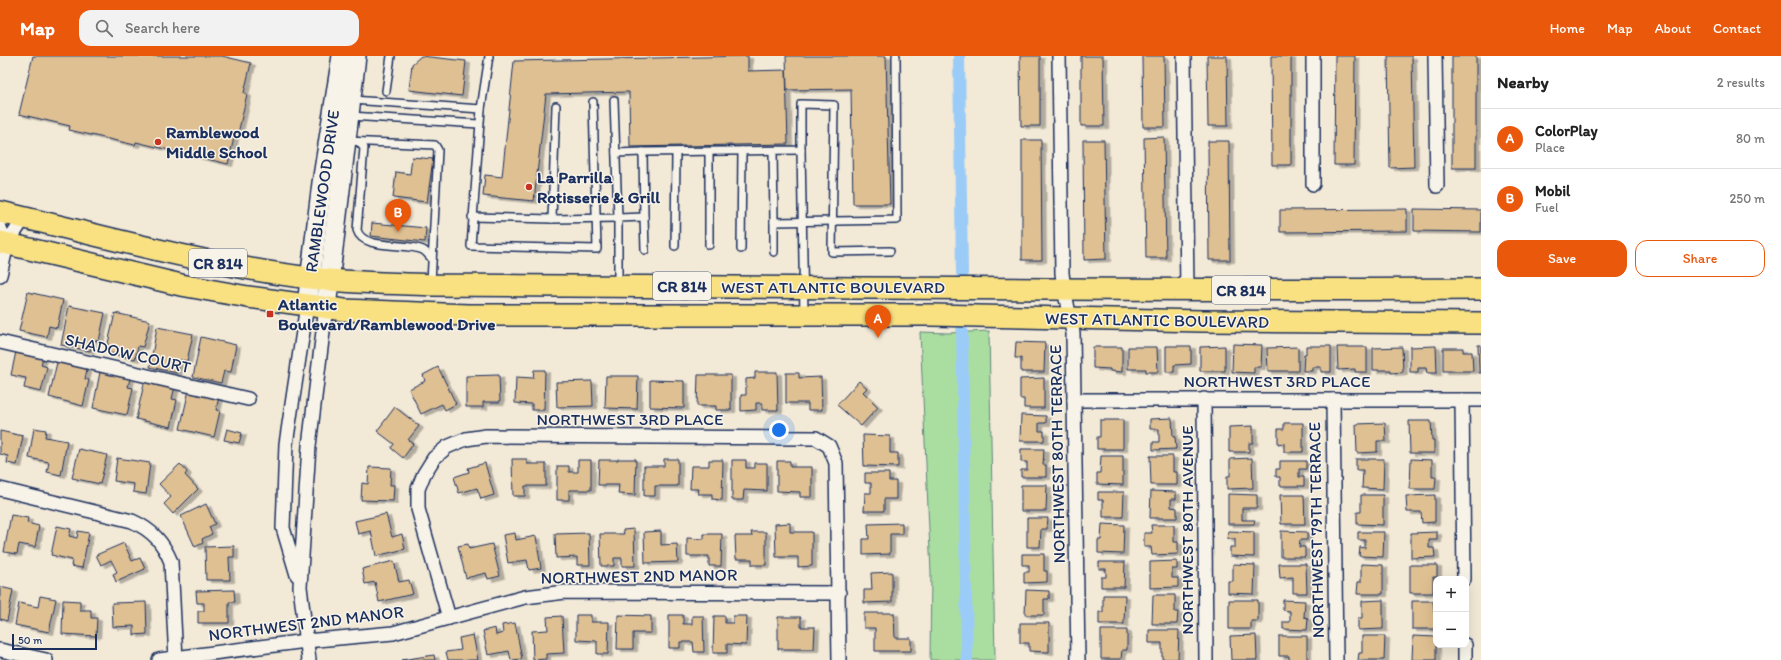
<!DOCTYPE html>
<meta charset="utf-8">
<style>
:root{--surface:#fff;--page:#f2f2f2;--text:#222;--muted:#767676;--line:#e0e0e0;--accent:#ea580c}
body{margin:0;font-family:Itim,sans-serif;background:var(--page);color:var(--text)}
.controls{position:absolute;right:12px;bottom:12px;display:grid;overflow:hidden;border-radius:8px;box-shadow:0 4px 16px #0002}
.controls button{width:36px;height:36px;display:grid;place-items:center;padding:0;border:0;border-bottom:1px solid var(--line);background:var(--surface);color:var(--text);font:20px sans-serif}
.scale{position:absolute;left:12px;bottom:10px;width:85px;box-sizing:border-box;padding-left:4px;border:2px solid #1b2f5e;border-top:0;font-size:11px;line-height:14px;white-space:nowrap;color:#1b2f5e;-webkit-text-stroke:3px #f7f3e8;paint-order:stroke}
.you{position:absolute;left:779px;top:374px;width:14px;height:14px;margin:-10px;border:3px solid #fff;border-radius:50%;background:#1a73e8;box-shadow:0 0 0 6px #1a73e833}
.badge{display:grid;place-items:center;width:26px;height:26px;border-radius:50%;background:var(--accent);color:#fff;font-size:13px;font-weight:700}
.pin{position:absolute;translate:-50% -33px;filter:drop-shadow(0 1px 2px #0008)}
.pin::after{content:'';position:absolute;top:21px;width:14px;height:12px;background:inherit;clip-path:polygon(0 0,100% 0,50% 100%)}
.list{margin:0;padding:0;list-style:none}
h2{display:flex;justify-content:space-between;align-items:center;height:52px;margin:0;padding:0 16px;font-size:17px}
h2 small{font-size:13px;font-weight:400;color:var(--muted)}
.list li{display:grid;grid-template-columns:26px 1fr auto;gap:12px;align-items:center;box-sizing:border-box;height:60px;padding:0 16px;border-top:1px solid var(--line)}
.list b{display:block;font-size:15px;white-space:nowrap}
.list p{margin:0;font-size:13px;white-space:nowrap;color:var(--muted)}
.list em{font-size:13px;font-style:normal;color:var(--muted)}
.actions{display:flex;gap:8px;padding:12px 16px}
.actions a{flex:1;padding:9px 0;border:1px solid var(--accent);border-radius:12px;text-align:center;font-size:14px;color:var(--accent)}
.actions .main{background:var(--accent);color:#fff}
.icon{flex:none;width:22px;height:22px;fill:none;stroke:currentColor;stroke-width:2;stroke-linecap:round;stroke-linejoin:round}
.map{position:relative;flex:none;width:1481px;height:604px;overflow:hidden}
header{display:flex;align-items:center;gap:24px;box-sizing:border-box;height:56px;padding:0 20px;background:var(--accent);color:#fff}
header strong{font-size:19px}
nav{display:flex;gap:22px;margin-inline-start:auto;font-size:14px}
.search{width:280px;height:36px;background:var(--page);display:flex;align-items:center;gap:10px;box-sizing:border-box;padding:0 14px;border-radius:12px;color:var(--muted);font-size:15px}
main{display:flex}
aside{flex:1;background:var(--surface)}
.map>svg:first-child{display:block}
</style>
<header>
<strong>Map</strong>
<div class="search"><svg class="icon" aria-label="search" viewBox="0 0 24 24"><circle cx="10" cy="10" r="6"/><path d="M15 15l6 6"/></svg>Search here</div>
<nav><a>Home</a><a>Map</a><a>About</a><a>Contact</a></nav>
</header>
<main>
<div class="map">
<svg width="1481" height="604" viewBox="0 0 1481 604">
<defs>
<filter id="shadow"><feDropShadow dx="4.5" dy="2.5" stdDeviation="0" flood-color="#0004"/></filter>
</defs>
<rect width="100%" height="100%" fill="#f2e9d7"/>
<filter id="ink" filterUnits="userSpaceOnUse"><feTurbulence type="fractalNoise" baseFrequency=".025" numOctaves="2"/><feDisplacementMap in="SourceGraphic" scale="8" xChannelSelector="R" yChannelSelector="G"/><feConvolveMatrix kernelMatrix="1 2 1 2 8 2 1 2 1" color-interpolation-filters="sRGB"/></filter>
<g filter="url(#ink)">
<path fill="#aadea0" stroke="#62867f" d="M989,275L995,604H930L931,517L920,276L948,277Z"/>
<g fill="none" stroke-linecap="round" stroke-linejoin="round">
<g stroke="#9bccf8" stroke-width="12">
<path d="M959,0L962,217"/>
<path d="M962,275L967,604"/>
</g>
</g>
<g fill="#dfc092" stroke="#1b2f5e" filter="url(#shadow)">
<path d="M33,0H222L251,7L244,37L247,38L238,78L235,77L228,108L136,86L135,89L69,74L70,70L19,58Z"/>
<path d="M421,0L466,5L462,40L409,34L412,8Z"/>
<path d="M748,0V15L786,14L788,88L630,91L629,36L546,38L534,145L483,140L485,119L502,121L514,5Z"/>
<path d="M786,0H886L890,148H853L851,33L787,34Z"/>
<path d="M1020,0H1040V70H1021Z"/>
<path d="M1081,0H1103L1104,70H1081Z"/>
<path d="M1142,0H1164L1165,71H1143Z"/>
<path d="M1207,0H1227L1228,70H1208Z"/>
<path d="M1271,0H1291V109H1272Z"/>
<path d="M1335,0H1355L1354,109H1334Z"/>
<path d="M1388,0H1412L1414,111L1390,112Z"/>
<rect x="1452" y="0" width="24" height="112"/>
<path d="M1164,81L1166,202H1146L1144,82Z"/>
<path d="M1022,84H1041L1042,204H1022Z"/>
<path d="M1083,84H1104L1106,203L1084,204Z"/>
<path d="M1208,85H1229L1230,204H1209Z"/>
<path d="M412,101L433,103L427,146L393,142L396,116L410,118Z"/>
<path d="M1407,153V175L1280,176V154Z"/>
<path d="M1414,153L1481,154V176L1414,175Z"/>
<path d="M372,167L426,172L425,186L371,180Z"/>
<path d="M28,236L63,244L57,272L49,270L47,281L19,275Z"/>
<path d="M69,250L105,257L99,285L92,284L90,295L61,289Z"/>
<path d="M115,257L150,265L143,291L138,290L135,303L106,296Z"/>
<path d="M157,271L193,278L187,305L180,304L177,317L150,311Z"/>
<path d="M201,281L236,289L231,316L224,315L221,327L193,321Z"/>
<path d="M1016,286L1045,287L1044,316H1021V302H1015Z"/>
<path d="M1233,288L1262,289L1261,311H1254V317L1232,316Z"/>
<path d="M1478,289H1481V317H1479Z"/>
<path d="M1166,290H1191V308L1174,309V316H1166Z"/>
<path d="M1225,290V315H1200V291Z"/>
<path d="M1306,290H1331V316H1321V311H1312V315H1303L1304,298H1306Z"/>
<path d="M1436,290L1437,317H1427L1426,312H1418V316H1410V291Z"/>
<path d="M17,291L44,297L41,309L47,311L41,336L24,332L26,322L11,319Z"/>
<path d="M1093,291H1122V316L1110,315V313L1093,312Z"/>
<path d="M1128,291H1157L1158,316H1146V313H1128Z"/>
<path d="M1298,291V315H1268L1267,292Z"/>
<path d="M1337,291H1367V316H1355V313L1338,314Z"/>
<path d="M1402,291L1403,316L1391,317V314H1373V292Z"/>
<path d="M1443,292H1463V296H1472L1473,315H1443Z"/>
<path d="M58,302L88,309L85,323L89,324L83,350L49,341Z"/>
<path d="M101,311L131,318L128,331L133,332L127,359L93,352Z"/>
<path d="M438,311L456,348L445,354L442,348L421,358L409,333L425,325L423,319Z"/>
<path d="M534,314H545L544,354H532V348L515,347L516,321L533,322Z"/>
<path d="M755,316H777L778,354H762V347H756V354L741,355V339H746V323L755,322Z"/>
<path d="M786,317H799V322L821,321L822,354H808V347H786Z"/>
<path d="M499,319L500,346H483V351H466V320Z"/>
<path d="M698,319H731V354H716V350H697Z"/>
<path d="M606,320H638L637,353L605,352Z"/>
<path d="M1044,322V352H1024V343H1020V323Z"/>
<path d="M145,323L175,330L172,343L177,344L171,371L136,363Z"/>
<path d="M650,324L684,325V352L650,351Z"/>
<path d="M592,325L593,350L557,351L556,326Z"/>
<path d="M859,325L867,332L863,336L878,351L861,370L837,349Z"/>
<path d="M189,334L219,341L216,354L220,355L214,381L180,373Z"/>
<path d="M395,351L419,370L408,384L413,388L403,402L391,392L394,388L377,375Z"/>
<path d="M1021,359L1046,360V367H1039V375H1044V385H1020Z"/>
<path d="M1172,362L1173,381H1175L1176,393L1153,394V386H1159V373H1150V363Z"/>
<path d="M1100,364H1123V393H1097V381H1100Z"/>
<path d="M1409,365H1431L1432,384H1434V397H1410Z"/>
<path d="M1284,367H1303V396H1284V387L1278,388V373H1284Z"/>
<path d="M1385,367L1386,385H1377V396L1357,397L1356,368Z"/>
<path d="M1253,370V387H1249V396H1229V371Z"/>
<path d="M34,372L46,374L45,381L67,385L61,419L47,416L49,406L29,402Z"/>
<path d="M227,373L242,377L239,387L224,384Z"/>
<path d="M0,375L23,380L17,409L7,407L8,400L0,398Z"/>
<path d="M863,379L890,380V397H898V411L864,410Z"/>
<path d="M79,393L107,399L100,428L72,422Z"/>
<path d="M1021,393H1044L1043,409H1046V421H1021V414H1027V406H1021Z"/>
<path d="M1101,400H1123V429L1097,428V417H1100Z"/>
<path d="M1150,400H1173V416H1177V429H1151Z"/>
<path d="M117,402L150,407L146,438L133,436L134,428L114,425Z"/>
<path d="M1252,402L1253,432L1227,433V420H1230V403Z"/>
<path d="M512,403H527V408H546V430H525V440H513Z"/>
<path d="M618,403H636L635,439L618,438L619,429H598L599,404H618Z"/>
<path d="M664,403H678V430H655V440H644V410H664Z"/>
<path d="M1356,403H1384L1383,433L1362,432L1363,414H1356Z"/>
<path d="M1411,403L1432,404V421H1436L1435,433H1410Z"/>
<path d="M578,404H591V434H569V444H557V410H569V416H578Z"/>
<path d="M709,404H723L722,444L712,443V438H698L699,433H690L691,410H709Z"/>
<path d="M732,404H746V412H755V407H767V435L744,434L743,444H732Z"/>
<path d="M777,405H790V411H812V441H800V436L777,435Z"/>
<path d="M1280,405H1306V413H1299V421H1304V430H1280V421H1276V413H1280Z"/>
<path d="M485,407L494,439L481,443L477,432L459,437L454,421L469,416L468,412Z"/>
<path d="M180,408L187,416L185,419L198,433L173,458L164,448L171,441L159,428Z"/>
<path d="M369,411L391,412L390,429H394L393,445L361,444L362,427L368,428Z"/>
<path d="M865,417H889V425H896V443H884V455H864L865,437H871V427H865Z"/>
<path d="M1021,429H1047L1046,455H1021Z"/>
<path d="M1151,435L1176,436V443H1171V451L1177,452V462H1150Z"/>
<path d="M1098,436H1124L1123,461H1103V444H1098Z"/>
<path d="M1228,438L1257,439V452H1242V464H1255L1254,468H1228Z"/>
<path d="M1280,439H1304L1305,468H1281Z"/>
<path d="M1361,439H1383V469L1357,468V456H1361Z"/>
<path d="M1435,439V466L1422,467L1421,456H1407L1406,440Z"/>
<path d="M206,448L215,468L209,471L212,478L202,483L203,487L195,491L181,460Z"/>
<path d="M386,458L392,481L402,478L405,493L376,500L371,475L358,478L355,465Z"/>
<path d="M11,459L28,462L27,467L39,470L35,491L19,488L17,498L4,496Z"/>
<path d="M1027,462H1048L1047,473H1041L1040,491H1027Z"/>
<path d="M790,467V476H812V510L798,511V501H776L775,468Z"/>
<path d="M902,467V478H890V498L863,499V483H869L868,468Z"/>
<path d="M1102,468L1124,469L1123,498L1098,497V484H1101Z"/>
<path d="M1151,469H1174V486H1178V498L1152,499L1151,491H1144V477H1152Z"/>
<path d="M57,470L71,473L69,480L77,482L78,475L89,477L82,512L71,510L72,504L51,499Z"/>
<path d="M634,473L635,510H622V502H614V510H601L600,478H624L623,474Z"/>
<path d="M661,475V489L677,488L678,506L645,507L644,476Z"/>
<path d="M1228,475L1254,476V501L1230,500V491H1235V483H1227Z"/>
<path d="M1281,475L1307,476V484H1300L1299,491H1305V501H1281Z"/>
<path d="M751,476H766V509H752V503H736L735,480H752Z"/>
<path d="M1358,476H1384L1383,501L1359,500L1360,491L1365,492V484H1358Z"/>
<path d="M1437,476V484H1429V492H1434L1435,501L1411,502V477Z"/>
<path d="M515,477L516,484L536,480L541,512L529,514L527,504L508,507L503,479Z"/>
<path d="M589,477L590,509H577V501L556,502L555,478Z"/>
<path d="M704,478H722L721,510H709V500H687V482L704,483Z"/>
<path d="M124,487L132,505L140,502L145,513L116,526L113,518L117,516L111,504L101,509L96,499Z"/>
<path d="M468,488L469,493L492,488L500,520L488,523L486,517L466,522L458,490Z"/>
<path d="M234,490V501H229L230,524H206L205,491Z"/>
<path d="M1022,498H1044V515H1047V526L1024,527V516H1029V509H1022Z"/>
<path d="M394,505L399,526L409,524L413,538L379,546L375,526L365,528L362,513Z"/>
<path d="M1177,505V513H1172V522H1178V531L1150,532V506Z"/>
<path d="M1099,506H1125L1124,531H1101V521H1106V513H1099Z"/>
<path d="M1233,508L1255,509L1254,538L1228,537V525H1233Z"/>
<path d="M1279,508H1306L1307,537H1293V521L1280,522Z"/>
<path d="M1361,508L1383,509V538H1357L1358,526H1361Z"/>
<path d="M1410,509H1437V521H1433V537H1410Z"/>
<path d="M892,516V546L864,547V534H872L871,517Z"/>
<path d="M0,531L13,534L7,565L0,563Z"/>
<path d="M234,534L235,546H229V567H198V555H204V547H197L196,535Z"/>
<path d="M1026,534L1049,535V543H1044V559H1025Z"/>
<path d="M1103,539H1125L1124,568H1099V556H1103Z"/>
<path d="M1153,539H1175V556H1178L1177,568H1152Z"/>
<path d="M40,540L56,543L49,576L15,569L19,547L38,551Z"/>
<path d="M63,544L80,545V554H91V562H97L96,580L62,578Z"/>
<path d="M1229,544H1258V565H1251V573H1229Z"/>
<path d="M1283,544L1305,545L1304,561L1308,562L1307,574L1283,573V566H1290V555L1283,554Z"/>
<path d="M1383,544V573L1358,574V562H1362V545Z"/>
<path d="M1412,545H1433L1436,573H1412Z"/>
<path d="M146,546L147,578L134,579V570L113,571L112,547Z"/>
<path d="M864,557H894L895,582H911V595H875V572H864Z"/>
<path d="M576,559H591V566H609L608,598H597V585L576,584Z"/>
<path d="M618,559L651,560V577H633V593H617Z"/>
<path d="M669,559H683V568H692V560H703L704,596H694L693,586H680V592H669Z"/>
<path d="M562,560L564,597L546,598V603L533,604L532,575L548,574L547,561Z"/>
<path d="M714,560H725V567H733V560H747L746,589L727,588V597H713Z"/>
<path d="M778,561H801V571H815L814,593H778Z"/>
<path d="M515,567L522,603L511,604L509,595L488,599L483,575L495,572L496,579L503,577L502,569Z"/>
<path d="M1020,567H1049V596L1029,595V587H1020Z"/>
<path d="M1101,574H1127V594H1122L1121,603H1101Z"/>
<path d="M1149,574H1179L1178,603H1162V587H1149Z"/>
<path d="M473,579L478,604H448L446,596L461,594L459,582Z"/>
<path d="M1256,579L1257,604H1231L1230,580Z"/>
<path d="M1279,580H1307V604H1289V600H1279Z"/>
<path d="M1362,580H1385L1384,604H1358L1359,597H1362Z"/>
<path d="M1413,580L1436,581V604H1412Z"/>
<path d="M434,599L435,604H401Z"/>
</g>
<g fill="none" stroke-linecap="round" stroke-linejoin="round">
<defs>
<g id="lane">
<path d="M489,0L481,53L471,190L597,193L593,46"/>
<path d="M386,35L391,0"/>
<path d="M352,44L481,53"/>
<path d="M350,60L479,68"/>
<path d="M347,85L435,89L438,94L431,226"/>
<path d="M359,86L364,92L357,174C363,195 406,186 423,194C427,196 429,200 432,203"/>
<path d="M801,94L804,258"/>
<path d="M773,95L774,166L897,164L896,0"/>
<path d="M616,97L643,96"/>
<path d="M472,161L552,163L556,50"/>
<path d="M644,161L645,194"/>
<path d="M552,163L618,162L614,44"/>
<path d="M709,189V96"/>
<path d="M675,190L676,97"/>
<path d="M741,193L742,95"/>
<path d="M774,196V166"/>
<path d="M618,229V162L644,161L643,96L801,94V48L834,49L832,196L890,195"/>
</g>
<g id="street">
<path d="M1059,0L1062,217L1064,233L1073,277L1078,604"/>
<path d="M1184,0L1187,234"/>
<path d="M1313,0V128"/>
<path d="M1435,0L1437,130"/>
<path d="M0,172L7,188"/>
<path d="M0,219L7,188L24,162"/>
<path d="M0,286L248,343"/>
<path d="M1204,343L1206,604"/>
<path d="M1074,344H1481"/>
<path d="M1333,344L1336,604"/>
<path d="M1462,344L1464,523"/>
<path d="M0,433L132,465C152,474 163,486 171,506L176,604"/>
<path d="M297,519L283,472L286,388L307,249"/>
<path d="M449,562L418,453V433L424,418L434,402L447,391L466,383L486,380L816,382L829,390L836,407L839,604"/>
<path d="M1465,589V604"/>
<path d="M0,594L46,604"/>
<path d="M159,604L306,585L393,577L525,541L565,536L839,537"/>
<path d="M309,604L300,531L309,390L326,251"/>
</g>
<g id="secondary">
<path d="M307,249L322,127L342,0"/>
<path d="M326,251L356,0"/>
</g>
<g id="primary">
<path d="M0,156C103,180 205,209 310,222C350,227 391,227 431,229C781,231 1131,235 1481,233"/>
<path d="M0,186L181,229L248,241L344,254L468,259H932L1202,265L1481,267"/>
</g>
</defs>
<use href="#lane" stroke="#1b2f5e" stroke-width="10"/>
<use href="#street" stroke="#1b2f5e" stroke-width="16"/>
<use href="#secondary" stroke="#1b2f5e" stroke-width="22"/>
<use href="#primary" stroke="#1b2f5e" stroke-width="24"/>
<use href="#lane" stroke="#f7f3e8" stroke-width="7"/>
<use href="#street" stroke="#f7f3e8" stroke-width="13"/>
<use href="#secondary" stroke="#f7f3e8" stroke-width="19"/>
<use href="#primary" stroke="#f9e181" stroke-width="21"/>
</g>
</g>
<g fill="#c8321e" stroke="#f7f3e8" stroke-width="1.5">
<circle cx="158" cy="86" r="4"/>
<circle cx="529" cy="131" r="4"/>
<rect x="266" y="254" width="8" height="8" rx="2"/>
</g>
<g text-anchor="middle" dominant-baseline="central" stroke-width="3" stroke-linejoin="round" paint-order="stroke">
<g fill="#f7f3e8" stroke="#5d6a87" stroke-width="1">
<rect x="189" y="193" width="58" height="28" rx="3"/>
<rect x="653" y="216" width="58" height="28" rx="3"/>
<rect x="1212" y="220" width="58" height="28" rx="3"/>
</g>
<g font-size="16" font-weight="bold" fill="#1b2f5e">
<text x="218" y="207">CR 814</text>
<text x="682" y="230">CR 814</text>
<text x="1241" y="234">CR 814</text>
</g>
<g font-size="17" font-weight="bold" fill="#1b2f5e" stroke="#f7f3e8" text-anchor="start">
<text x="166" y="76">Ramblewood<tspan x="166" dy="20">Middle School</tspan></text>
<text x="537" y="121">La Parrilla<tspan x="537" dy="20">Rotisserie &amp; Grill</tspan></text>
<text x="278" y="248">Atlantic<tspan x="278" dy="20">Boulevard/Ramblewood Drive</tspan></text>
</g>
<g font-size="17" fill="#1b2f5e" stroke="#f7f3e8">
<text transform="translate(322 135) rotate(-82)">RAMBLEWOOD DRIVE</text>
<text x="833" y="231">WEST ATLANTIC BOULEVARD</text>
<text transform="translate(1157 264) rotate(1)">WEST ATLANTIC BOULEVARD</text>
<text transform="translate(128 297) rotate(13)">SHADOW COURT</text>
<text x="1277" y="325">NORTHWEST 3RD PLACE</text>
<text x="630" y="363">NORTHWEST 3RD PLACE</text>
<text transform="translate(1057 398) rotate(-91)">NORTHWEST 80TH TERRACE</text>
<text transform="translate(1187 474) rotate(-90)">NORTHWEST 80TH AVENUE</text>
<text transform="translate(1316 474) rotate(-91)">NORTHWEST 79TH TERRACE</text>
<text transform="translate(639 520) rotate(-1)">NORTHWEST 2ND MANOR</text>
<text transform="translate(306 567) rotate(-7)">NORTHWEST 2ND MANOR</text>
</g>
</g>
</svg>
<div class="controls">
<button>+</button>
<button>−</button>
</div>
<div class="scale">50 m</div>
<div class="you"></div>
<div class="pin badge" style="left:878px;top:282px">A</div>
<div class="pin badge" style="left:398px;top:176px">B</div>
</div>
<aside>
<h2>Nearby<small>2 results</small></h2>
<ul class="list">
<li><span class="badge">A</span><div><b>ColorPlay</b><p>Place</p></div><em>80 m</em></li>
<li><span class="badge">B</span><div><b>Mobil</b><p>Fuel</p></div><em>250 m</em></li>
</ul>
<div class="actions"><a class="main">Save</a><a>Share</a></div>
</aside>
</main>
